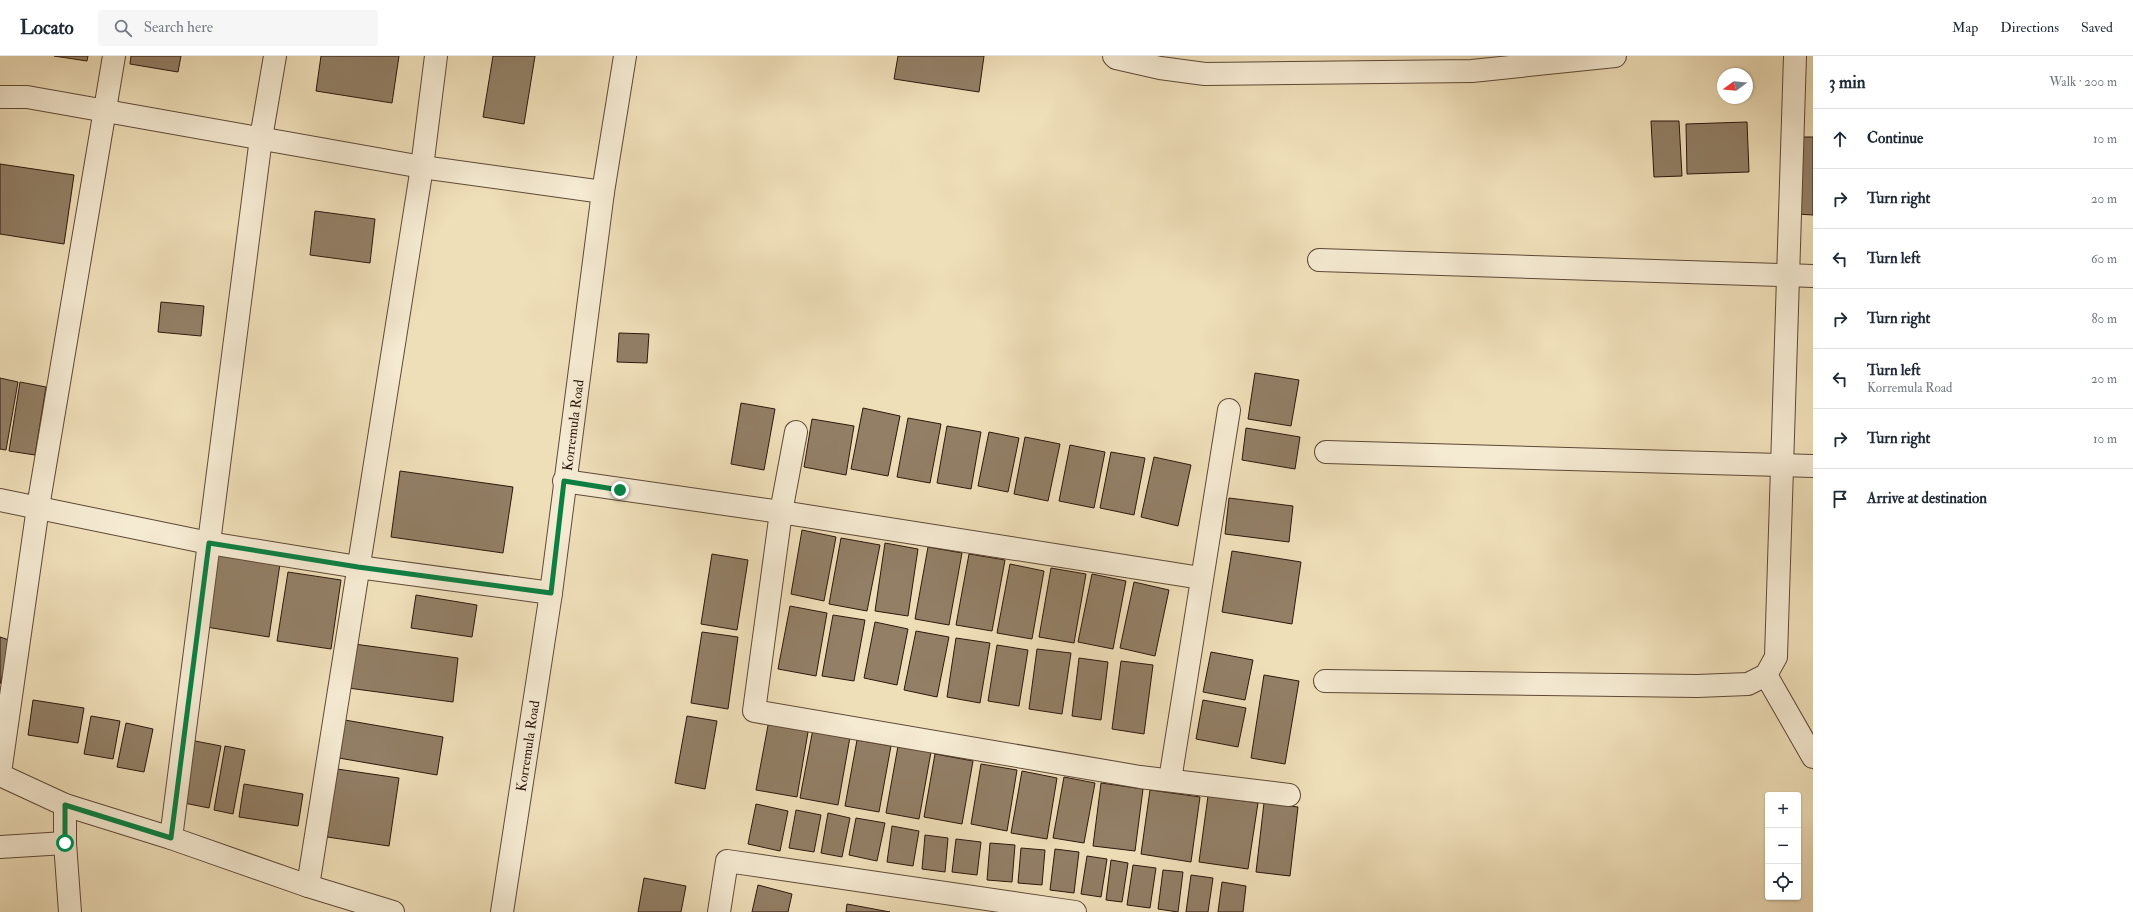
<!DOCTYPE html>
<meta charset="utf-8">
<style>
:root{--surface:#fff;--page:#f6f6f7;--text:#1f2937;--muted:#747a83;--line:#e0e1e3}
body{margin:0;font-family:"IM FELL Double Pica",serif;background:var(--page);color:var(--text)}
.controls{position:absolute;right:12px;bottom:12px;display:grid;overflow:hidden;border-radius:4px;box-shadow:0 1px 3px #0004}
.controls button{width:36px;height:36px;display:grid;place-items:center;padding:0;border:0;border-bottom:1px solid var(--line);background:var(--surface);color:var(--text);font:20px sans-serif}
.compass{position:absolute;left:1717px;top:12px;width:36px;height:36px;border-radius:50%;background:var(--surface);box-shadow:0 1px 3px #0004;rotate:254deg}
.stop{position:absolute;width:12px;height:12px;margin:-9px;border:3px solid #0b8043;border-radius:50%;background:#fff}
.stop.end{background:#0b8043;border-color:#fff;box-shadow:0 1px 4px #0008}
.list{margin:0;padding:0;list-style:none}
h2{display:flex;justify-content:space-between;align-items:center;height:52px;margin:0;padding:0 16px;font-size:17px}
h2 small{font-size:13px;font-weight:400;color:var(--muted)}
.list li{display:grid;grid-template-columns:26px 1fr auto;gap:12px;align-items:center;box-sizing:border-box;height:60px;padding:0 16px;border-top:1px solid var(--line)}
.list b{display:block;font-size:15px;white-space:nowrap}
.list p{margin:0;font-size:13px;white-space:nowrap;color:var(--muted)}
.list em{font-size:13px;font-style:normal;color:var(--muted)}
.icon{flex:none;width:22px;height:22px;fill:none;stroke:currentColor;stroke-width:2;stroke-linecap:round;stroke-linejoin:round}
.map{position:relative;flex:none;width:1813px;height:856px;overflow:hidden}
header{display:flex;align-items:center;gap:24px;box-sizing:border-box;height:56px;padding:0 20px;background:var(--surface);border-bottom:1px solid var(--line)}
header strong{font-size:19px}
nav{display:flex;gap:22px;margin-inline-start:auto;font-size:14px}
.search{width:280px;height:36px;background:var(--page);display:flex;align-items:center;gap:10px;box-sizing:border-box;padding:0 14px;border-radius:4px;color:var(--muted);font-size:15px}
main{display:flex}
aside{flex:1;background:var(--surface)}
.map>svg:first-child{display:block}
</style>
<header>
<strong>Locato</strong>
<div class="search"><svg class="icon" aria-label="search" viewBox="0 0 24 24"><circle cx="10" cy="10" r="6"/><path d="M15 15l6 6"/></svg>Search here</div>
<nav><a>Map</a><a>Directions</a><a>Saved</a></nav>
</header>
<main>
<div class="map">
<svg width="1813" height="856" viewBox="0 0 1813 856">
<rect width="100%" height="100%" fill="#efdfb9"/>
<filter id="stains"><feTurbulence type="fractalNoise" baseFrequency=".005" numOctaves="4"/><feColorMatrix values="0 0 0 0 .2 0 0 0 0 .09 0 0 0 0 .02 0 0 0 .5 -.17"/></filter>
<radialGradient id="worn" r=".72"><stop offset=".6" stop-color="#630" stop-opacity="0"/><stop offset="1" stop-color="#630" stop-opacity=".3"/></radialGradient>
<g fill="#927f66" stroke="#2d170c">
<path d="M54,0H88L87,5Z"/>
<path d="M131,0H181L178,16L130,8Z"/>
<path d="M321,0H399L392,47L316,35Z"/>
<path d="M493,0H535L524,68L483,61Z"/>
<path d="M898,0H984L979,36L894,23Z"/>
<path d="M1651,65H1679L1682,120L1654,121Z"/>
<path d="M1747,66L1749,116L1687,118L1686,68Z"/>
<path d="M1797,81H1813V159L1797,158Z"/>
<path d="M0,108L74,119L64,188L0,178Z"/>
<path d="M315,155L375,163L370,207L310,199Z"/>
<path d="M161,246L204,250L201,280L158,276Z"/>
<path d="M619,277L649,278L647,307L617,306Z"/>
<path d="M1255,317L1299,324L1291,370L1248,363Z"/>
<path d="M0,322L18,326L6,394L0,393Z"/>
<path d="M20,326L46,331L35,399L9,395Z"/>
<path d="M741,347L775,353L764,414L731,408Z"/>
<path d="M863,352L900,360L888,420L851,413Z"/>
<path d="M908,362L941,368L930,427L897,421Z"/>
<path d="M812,363L854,370L846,419L804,411Z"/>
<path d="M947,370L981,376L971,433L937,427Z"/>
<path d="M1246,372L1300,381L1295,413L1242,404Z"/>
<path d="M989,376L1019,382L1008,436L978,430Z"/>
<path d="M1025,381L1060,388L1048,445L1014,438Z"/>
<path d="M1070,389L1105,396L1094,452L1059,445Z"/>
<path d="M1111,396L1145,402L1134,459L1100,452Z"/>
<path d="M1154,401L1191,409L1178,470L1141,461Z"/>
<path d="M400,415L513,431L503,497L391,481Z"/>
<path d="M1229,442L1293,450L1289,486L1225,478Z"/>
<path d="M802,474L836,481L824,545L791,538Z"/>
<path d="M841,482L880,489L867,555L829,548Z"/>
<path d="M885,487L918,493L908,560L875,555Z"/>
<path d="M928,491L962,497L949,569L915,563Z"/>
<path d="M1232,495L1301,506L1292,568L1222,556Z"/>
<path d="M218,498L280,508L269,581L206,571Z"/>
<path d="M712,498L748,504L737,574L701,568Z"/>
<path d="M969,498L1005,504L992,575L956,569Z"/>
<path d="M1010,508L1044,515L1032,583L997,577Z"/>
<path d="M1051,512L1086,518L1074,587L1039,581Z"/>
<path d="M288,516L341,524L331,593L277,585Z"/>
<path d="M1092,518L1126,525L1113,593L1078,586Z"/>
<path d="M1134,526L1169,534L1155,600L1120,592Z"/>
<path d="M416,539L477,549L472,581L411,572Z"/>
<path d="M790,550L827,557L816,620L778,613Z"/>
<path d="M833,559L865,564L854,625L822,620Z"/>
<path d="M875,566L908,573L897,629L864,622Z"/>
<path d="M916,575L949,581L937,641L904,634Z"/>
<path d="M702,576L738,581L728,653L691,647Z"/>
<path d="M0,581L12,585L0,628Z"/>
<path d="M956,582L990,587L980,647L947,641Z"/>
<path d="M354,588L458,602L453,646L348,632Z"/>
<path d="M997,589L1028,594L1019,650L988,645Z"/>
<path d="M1037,593L1071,597L1062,658L1029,653Z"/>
<path d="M1211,596L1253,604L1245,644L1203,636Z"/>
<path d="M1079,602L1108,606L1101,664L1072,660Z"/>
<path d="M1121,605L1153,609L1144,678L1112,673Z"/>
<path d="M1264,619L1299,625L1285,708L1251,702Z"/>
<path d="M33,644L84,652L78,687L28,679Z"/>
<path d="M1203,644L1246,652L1238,691L1196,683Z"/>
<path d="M91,660L120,665L113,703L84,698Z"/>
<path d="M687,660L717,665L705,733L675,727Z"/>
<path d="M339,663L443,681L437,719L333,701Z"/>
<path d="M769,664L809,670L797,741L756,734Z"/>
<path d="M126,667L153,673L144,716L117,711Z"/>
<path d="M813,673L850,681L838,749L800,742Z"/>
<path d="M190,684L221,690L209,752L179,746Z"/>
<path d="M857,684L891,690L879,756L845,750Z"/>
<path d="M225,690L245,694L233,758L214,754Z"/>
<path d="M898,690L931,696L919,763L886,757Z"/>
<path d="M935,698L973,705L962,768L924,761Z"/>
<path d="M981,708L1017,714L1007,775L971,768Z"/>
<path d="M337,713L399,722L389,790L327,781Z"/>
<path d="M1022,715L1057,722L1047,783L1011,777Z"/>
<path d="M1064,721L1095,727L1084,787L1053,782Z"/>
<path d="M1101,727L1143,733L1135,795L1093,790Z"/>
<path d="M244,728L303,738L298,770L239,761Z"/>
<path d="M1150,734L1200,741L1191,806L1141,798Z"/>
<path d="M1208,740L1258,747L1248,813L1199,806Z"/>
<path d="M1264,747L1298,751L1290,820L1256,816Z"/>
<path d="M756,748L788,755L780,795L748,788Z"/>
<path d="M796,754L821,759L814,796L789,792Z"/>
<path d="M828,757L850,762L842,801L821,797Z"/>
<path d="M856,762L885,767L877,805L849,799Z"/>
<path d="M892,770L919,775L913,810L887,806Z"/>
<path d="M925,779L948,782L945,816L922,813Z"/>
<path d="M956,783L981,786L977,819L952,816Z"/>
<path d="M990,787L1015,789L1012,826L987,824Z"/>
<path d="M1021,792L1045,794L1042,829L1018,827Z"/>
<path d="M1055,793L1079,796L1074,837L1050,834Z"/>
<path d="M1087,800L1107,803L1101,841L1081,838Z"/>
<path d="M1111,804L1128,807L1122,846L1106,844Z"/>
<path d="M1133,809L1156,812L1150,852L1127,849Z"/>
<path d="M1163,814L1183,816L1178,856L1158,853Z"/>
<path d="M1191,819L1213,822L1208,856H1186Z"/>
<path d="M644,822L686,830L681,856H638Z"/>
<path d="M1222,826L1246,830L1243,856H1218Z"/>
<path d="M758,829L792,838L788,856H752Z"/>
<path d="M847,848L890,856H846Z"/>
</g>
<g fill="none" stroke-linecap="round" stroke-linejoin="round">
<defs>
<g id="minor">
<path d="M1114,0L1116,2L1160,12L1205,18L1472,15L1615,0"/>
<path d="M0,41H27L422,111L603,136"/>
<path d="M1319,204L1813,220"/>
<path d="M796,376L781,456L754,655L1140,721L1289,739"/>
<path d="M1326,396L1813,410"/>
<path d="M564,425L781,456L1201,522"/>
<path d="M0,444L209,487L358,511L551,537"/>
<path d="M1766,619L1813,701"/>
<path d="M1325,625L1697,630L1748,628L1766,619L1776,601L1795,0"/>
<path d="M0,717L38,451L114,0"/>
<path d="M0,719L65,749L171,782L308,830L393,856"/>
<path d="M1170,724L1229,354"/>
<path d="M65,749V787L70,856"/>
<path d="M171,782L261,82L275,0"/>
<path d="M0,791L65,787"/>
<path d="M308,830L422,111L436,0"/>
<path id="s1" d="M502,856L551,537L603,136L625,0"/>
<path d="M719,856L727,805L1075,856"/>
</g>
</defs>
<use href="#minor" stroke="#5e4937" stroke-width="24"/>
<use href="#minor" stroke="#f5ead2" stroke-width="22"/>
</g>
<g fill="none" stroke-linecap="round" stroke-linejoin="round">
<path stroke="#0b8043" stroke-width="5" d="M65,787V749L171,782L209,487L358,511L551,537L564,425L620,434"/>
</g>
<g text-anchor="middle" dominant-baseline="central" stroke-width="3" stroke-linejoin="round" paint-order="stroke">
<g font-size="14" fill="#2d170c" stroke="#f5ead2">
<text stroke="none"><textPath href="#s1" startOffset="492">Korremula Road</textPath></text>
<text stroke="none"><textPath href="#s1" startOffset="168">Korremula Road</textPath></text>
</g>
</g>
<rect width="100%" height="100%" filter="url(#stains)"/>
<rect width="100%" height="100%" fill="url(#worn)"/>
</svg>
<div class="controls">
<button>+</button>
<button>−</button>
<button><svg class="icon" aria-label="locate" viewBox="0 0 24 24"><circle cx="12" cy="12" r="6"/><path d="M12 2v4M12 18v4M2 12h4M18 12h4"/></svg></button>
</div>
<svg class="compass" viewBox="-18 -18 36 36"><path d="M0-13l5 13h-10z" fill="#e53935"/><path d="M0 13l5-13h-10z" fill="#747a83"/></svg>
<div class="stop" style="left:65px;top:787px"></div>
<div class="stop end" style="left:620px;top:434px"></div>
</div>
<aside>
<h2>3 min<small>Walk · 200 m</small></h2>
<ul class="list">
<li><svg class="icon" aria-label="ahead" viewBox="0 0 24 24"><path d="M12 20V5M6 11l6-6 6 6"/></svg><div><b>Continue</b></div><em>10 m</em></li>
<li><svg class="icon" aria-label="right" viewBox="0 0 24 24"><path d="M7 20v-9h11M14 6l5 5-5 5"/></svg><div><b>Turn right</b></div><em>20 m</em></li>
<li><svg class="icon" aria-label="left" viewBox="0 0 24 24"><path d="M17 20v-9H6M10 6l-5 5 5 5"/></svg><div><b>Turn left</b></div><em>60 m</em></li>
<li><svg class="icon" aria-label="right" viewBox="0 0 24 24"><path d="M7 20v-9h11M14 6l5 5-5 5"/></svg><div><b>Turn right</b></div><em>80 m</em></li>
<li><svg class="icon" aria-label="left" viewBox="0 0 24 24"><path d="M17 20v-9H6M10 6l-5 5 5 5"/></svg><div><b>Turn left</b><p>Korremula Road</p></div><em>20 m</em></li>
<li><svg class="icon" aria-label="right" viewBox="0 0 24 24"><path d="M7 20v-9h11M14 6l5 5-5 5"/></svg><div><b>Turn right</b></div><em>10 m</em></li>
<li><svg class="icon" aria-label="arrive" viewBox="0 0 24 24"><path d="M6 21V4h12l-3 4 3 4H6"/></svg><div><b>Arrive at destination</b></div></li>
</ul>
</aside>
</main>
